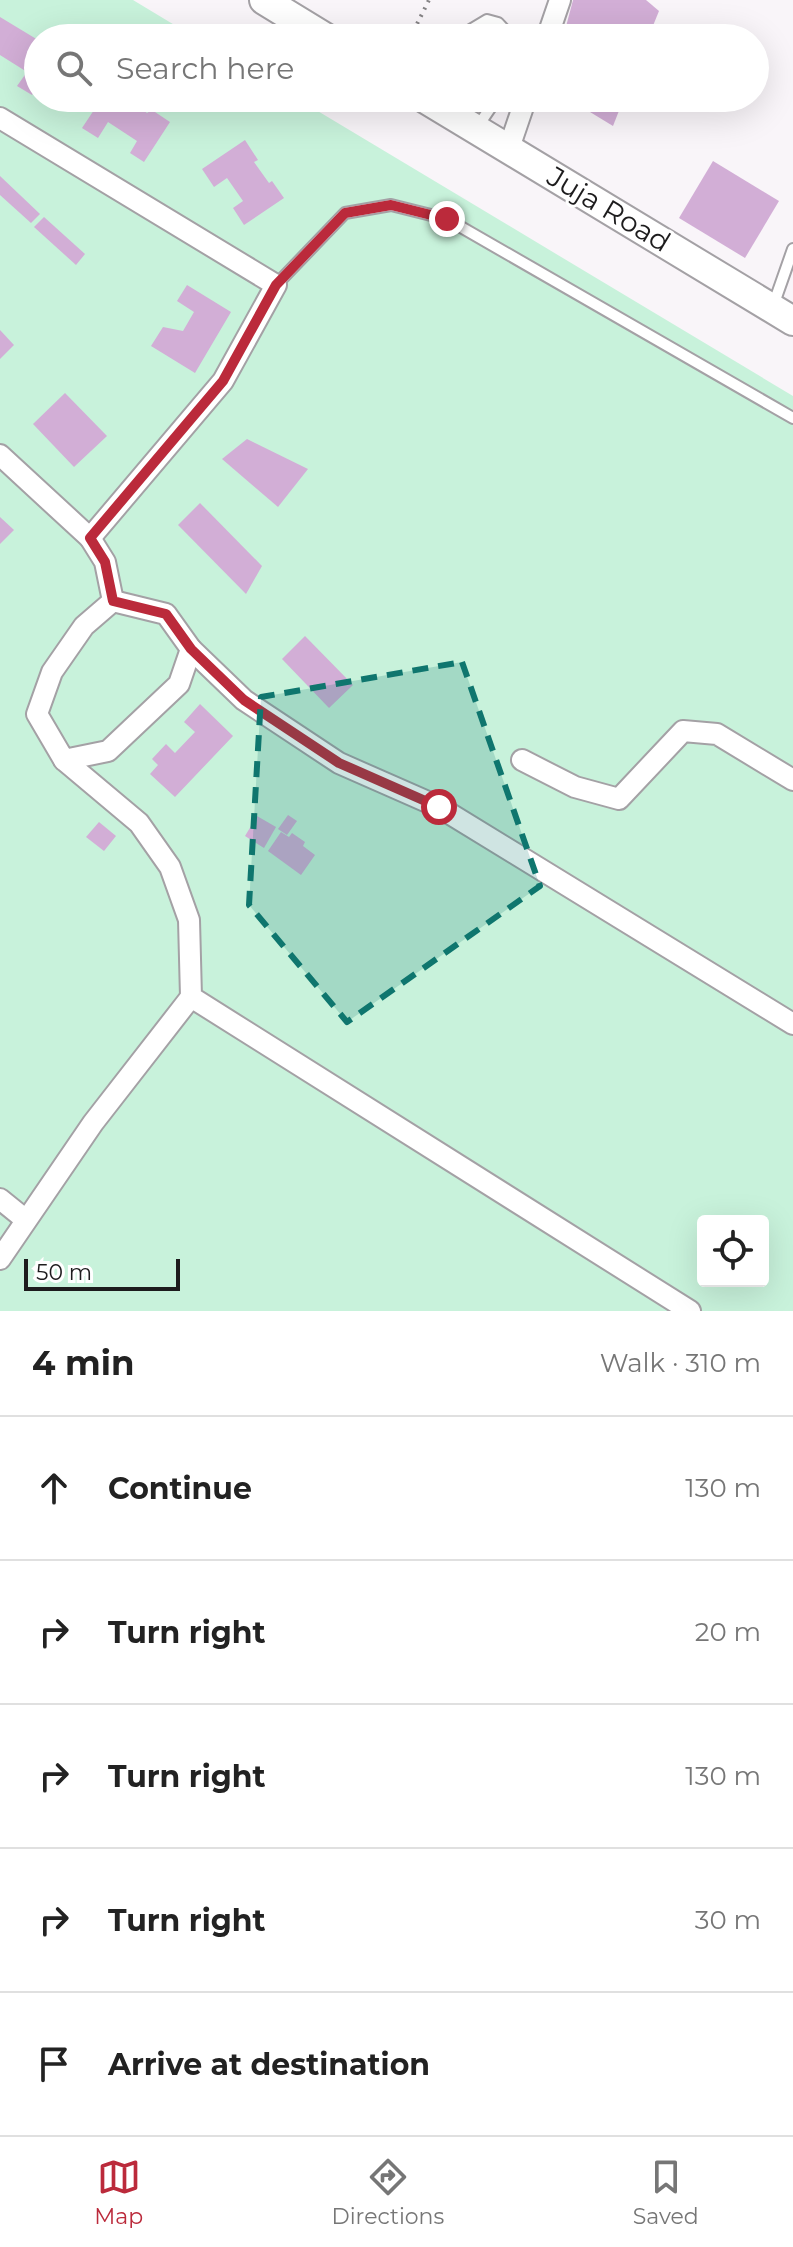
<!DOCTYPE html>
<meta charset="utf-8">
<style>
:root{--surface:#fff;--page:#f2f2f2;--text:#222;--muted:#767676;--line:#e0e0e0;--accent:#bb2a3b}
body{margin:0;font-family:Montserrat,sans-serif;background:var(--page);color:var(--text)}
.controls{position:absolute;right:24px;bottom:24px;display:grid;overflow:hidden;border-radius:8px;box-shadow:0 8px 32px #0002}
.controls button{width:72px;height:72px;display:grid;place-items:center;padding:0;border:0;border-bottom:2px solid var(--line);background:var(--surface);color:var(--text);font:40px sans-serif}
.scale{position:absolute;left:24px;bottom:20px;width:156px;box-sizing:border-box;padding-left:8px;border:4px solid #1d1c1d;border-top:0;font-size:22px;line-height:28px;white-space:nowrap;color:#1d1c1d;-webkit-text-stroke:6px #fff;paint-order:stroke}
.stop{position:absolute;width:24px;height:24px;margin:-18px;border:6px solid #bb2a3b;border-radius:50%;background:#fff}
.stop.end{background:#bb2a3b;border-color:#fff;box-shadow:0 2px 8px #0008}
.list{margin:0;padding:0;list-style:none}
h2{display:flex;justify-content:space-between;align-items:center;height:104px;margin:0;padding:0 32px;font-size:34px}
h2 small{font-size:26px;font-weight:400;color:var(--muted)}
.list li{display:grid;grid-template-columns:52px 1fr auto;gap:24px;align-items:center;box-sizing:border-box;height:144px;padding:0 32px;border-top:2px solid var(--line)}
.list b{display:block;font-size:30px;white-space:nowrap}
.list em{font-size:26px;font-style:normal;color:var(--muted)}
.icon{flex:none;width:44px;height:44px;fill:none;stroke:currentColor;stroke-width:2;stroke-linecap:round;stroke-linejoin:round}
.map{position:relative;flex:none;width:793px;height:1311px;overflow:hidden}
.search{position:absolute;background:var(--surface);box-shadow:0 8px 32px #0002;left:24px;right:24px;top:24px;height:88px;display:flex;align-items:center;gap:20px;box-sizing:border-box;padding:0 28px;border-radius:44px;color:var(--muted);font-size:30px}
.sheet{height:824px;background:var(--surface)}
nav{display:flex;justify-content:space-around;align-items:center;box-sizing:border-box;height:112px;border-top:2px solid var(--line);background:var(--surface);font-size:22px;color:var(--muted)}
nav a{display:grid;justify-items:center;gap:4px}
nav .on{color:var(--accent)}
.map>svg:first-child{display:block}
</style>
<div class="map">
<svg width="793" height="1311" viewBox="0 0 793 1311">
<rect width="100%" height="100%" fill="#f9f5f9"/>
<path fill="#c8f2db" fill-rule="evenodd" d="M0,0H133L196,38H38V98H296L793,396V1311H0ZM703,1221H763V1281H703Z"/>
<g fill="#d2aed6">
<path d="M573,0H646L659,11L648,38H563Z"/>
<path d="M0,17L38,40V86L32,95L17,86L27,72L0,55Z"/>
<path d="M102,98H127L147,113L152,110L170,122L144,162L130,153L137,141L108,122L98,138L82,128Z"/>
<path d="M567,98H624L613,126Z"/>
<path d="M245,140L258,160L254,162L269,183L272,181L284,198L244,225L233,208L243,201L227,178L214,187L202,169Z"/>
<path d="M713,161L779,201L745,258L679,218Z"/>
<path d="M0,176L40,214L31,223L0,195Z"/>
<path d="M44,217L85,254L76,265L34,227Z"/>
<path d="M187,285L231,312L195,373L151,346L163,327L183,331L194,312L177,301Z"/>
<path d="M0,330L14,345L0,359Z"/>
<path d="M65,393L107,436L74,467L33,424Z"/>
<path d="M247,439L308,469L278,507L222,459Z"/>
<path d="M200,503L262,566L246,594L178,525Z"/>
<path d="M0,517L14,530L0,544Z"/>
<path d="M305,636L353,685L329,708L282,659Z"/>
<path d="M200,704L233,736L175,797L150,774L158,765L152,759L166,744L175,753L195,732L184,722Z"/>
<path d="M288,815L297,821L287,835L278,829Z"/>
<path d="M257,816L276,827L264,848L245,836Z"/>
<path d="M99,822L116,836L104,851L86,837Z"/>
<path d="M281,832L289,837L292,833L305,842L303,846L315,855L301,875L268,851Z"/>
</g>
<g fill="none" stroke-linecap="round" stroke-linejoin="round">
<defs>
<g id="service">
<path d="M457,38L487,20L498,23L512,38"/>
<path d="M478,126L497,98"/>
<path d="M276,285L345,213L391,205L447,219L793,418"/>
<path d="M773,306L793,249"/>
</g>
<g id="minor">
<path d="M547,38L560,0"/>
<path d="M0,118L276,285L223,381L90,538L0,455"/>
<path d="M509,148L526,98"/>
<path d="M90,538L105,562L113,601"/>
<path d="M113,601L166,614L191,649L179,684L108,751L64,760L37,714L52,672L84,626Z"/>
<path d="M191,649L244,700L339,763L439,807L793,1024"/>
<path d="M64,760L139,823L170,867L189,920L191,997L690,1311"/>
<path d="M522,760L575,787L619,799L683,731L717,734L793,780"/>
<path d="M0,1199L26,1220"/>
<path d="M0,1259L93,1123L191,997"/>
</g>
<g id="secondary">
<path d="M264,0L326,38"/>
<path d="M424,98L793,321"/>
</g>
</defs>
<use href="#service" stroke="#a4a1a5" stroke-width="14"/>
<use href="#minor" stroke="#a4a1a5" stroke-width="24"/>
<use href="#secondary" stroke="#a4a1a5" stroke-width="32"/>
<path stroke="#858385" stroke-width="4" stroke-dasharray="2 6" stroke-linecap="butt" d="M410,38L429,0"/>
<use href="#service" stroke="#fff" stroke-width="10"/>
<use href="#minor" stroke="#fff" stroke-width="20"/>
<use href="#secondary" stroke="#fff" stroke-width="28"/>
</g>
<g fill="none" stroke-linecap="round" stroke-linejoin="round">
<path stroke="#bb2a3b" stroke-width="10" d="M439,807L339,763L244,700L191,649L166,614L113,601L105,562L90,538L223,381L276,285L345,213L391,205L447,219"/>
</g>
<path fill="#0f766e" fill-opacity="0.2" stroke="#0f766e" stroke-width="6" stroke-dasharray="16 10" stroke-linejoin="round" d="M462,662L540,886L347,1022L249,905L261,697Z"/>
<g text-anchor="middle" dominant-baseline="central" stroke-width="6" stroke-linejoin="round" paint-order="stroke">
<g font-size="28" fill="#1d1c1d" stroke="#fff">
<text transform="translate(609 209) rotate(31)">Juja Road</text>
</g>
</g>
</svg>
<div class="controls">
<button><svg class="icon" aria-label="locate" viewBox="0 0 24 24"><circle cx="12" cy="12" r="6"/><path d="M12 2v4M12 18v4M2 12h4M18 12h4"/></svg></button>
</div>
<div class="scale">50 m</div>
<div class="stop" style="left:439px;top:807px"></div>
<div class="stop end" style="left:447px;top:219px"></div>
<div class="search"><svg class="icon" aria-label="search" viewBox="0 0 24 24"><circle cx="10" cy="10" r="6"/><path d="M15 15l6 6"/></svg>Search here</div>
</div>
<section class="sheet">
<h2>4 min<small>Walk · 310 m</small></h2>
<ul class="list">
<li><svg class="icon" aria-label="ahead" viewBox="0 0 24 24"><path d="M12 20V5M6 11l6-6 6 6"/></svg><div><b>Continue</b></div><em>130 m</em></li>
<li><svg class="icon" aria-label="right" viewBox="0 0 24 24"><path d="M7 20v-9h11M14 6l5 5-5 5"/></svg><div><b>Turn right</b></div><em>20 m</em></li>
<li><svg class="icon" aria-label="right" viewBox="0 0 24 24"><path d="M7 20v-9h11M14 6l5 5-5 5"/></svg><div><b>Turn right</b></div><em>130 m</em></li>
<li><svg class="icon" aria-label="right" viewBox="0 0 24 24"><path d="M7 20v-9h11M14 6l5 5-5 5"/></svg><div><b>Turn right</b></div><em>30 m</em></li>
<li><svg class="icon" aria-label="arrive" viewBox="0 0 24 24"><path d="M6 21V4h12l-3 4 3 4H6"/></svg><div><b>Arrive at destination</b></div></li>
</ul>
</section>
<nav>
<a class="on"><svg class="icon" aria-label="map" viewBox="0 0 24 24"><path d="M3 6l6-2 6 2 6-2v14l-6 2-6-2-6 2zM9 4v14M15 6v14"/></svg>Map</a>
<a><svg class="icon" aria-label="directions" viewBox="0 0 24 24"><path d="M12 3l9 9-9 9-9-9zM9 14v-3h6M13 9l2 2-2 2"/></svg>Directions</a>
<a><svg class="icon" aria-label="saved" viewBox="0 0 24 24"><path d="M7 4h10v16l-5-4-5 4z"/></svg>Saved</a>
</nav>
